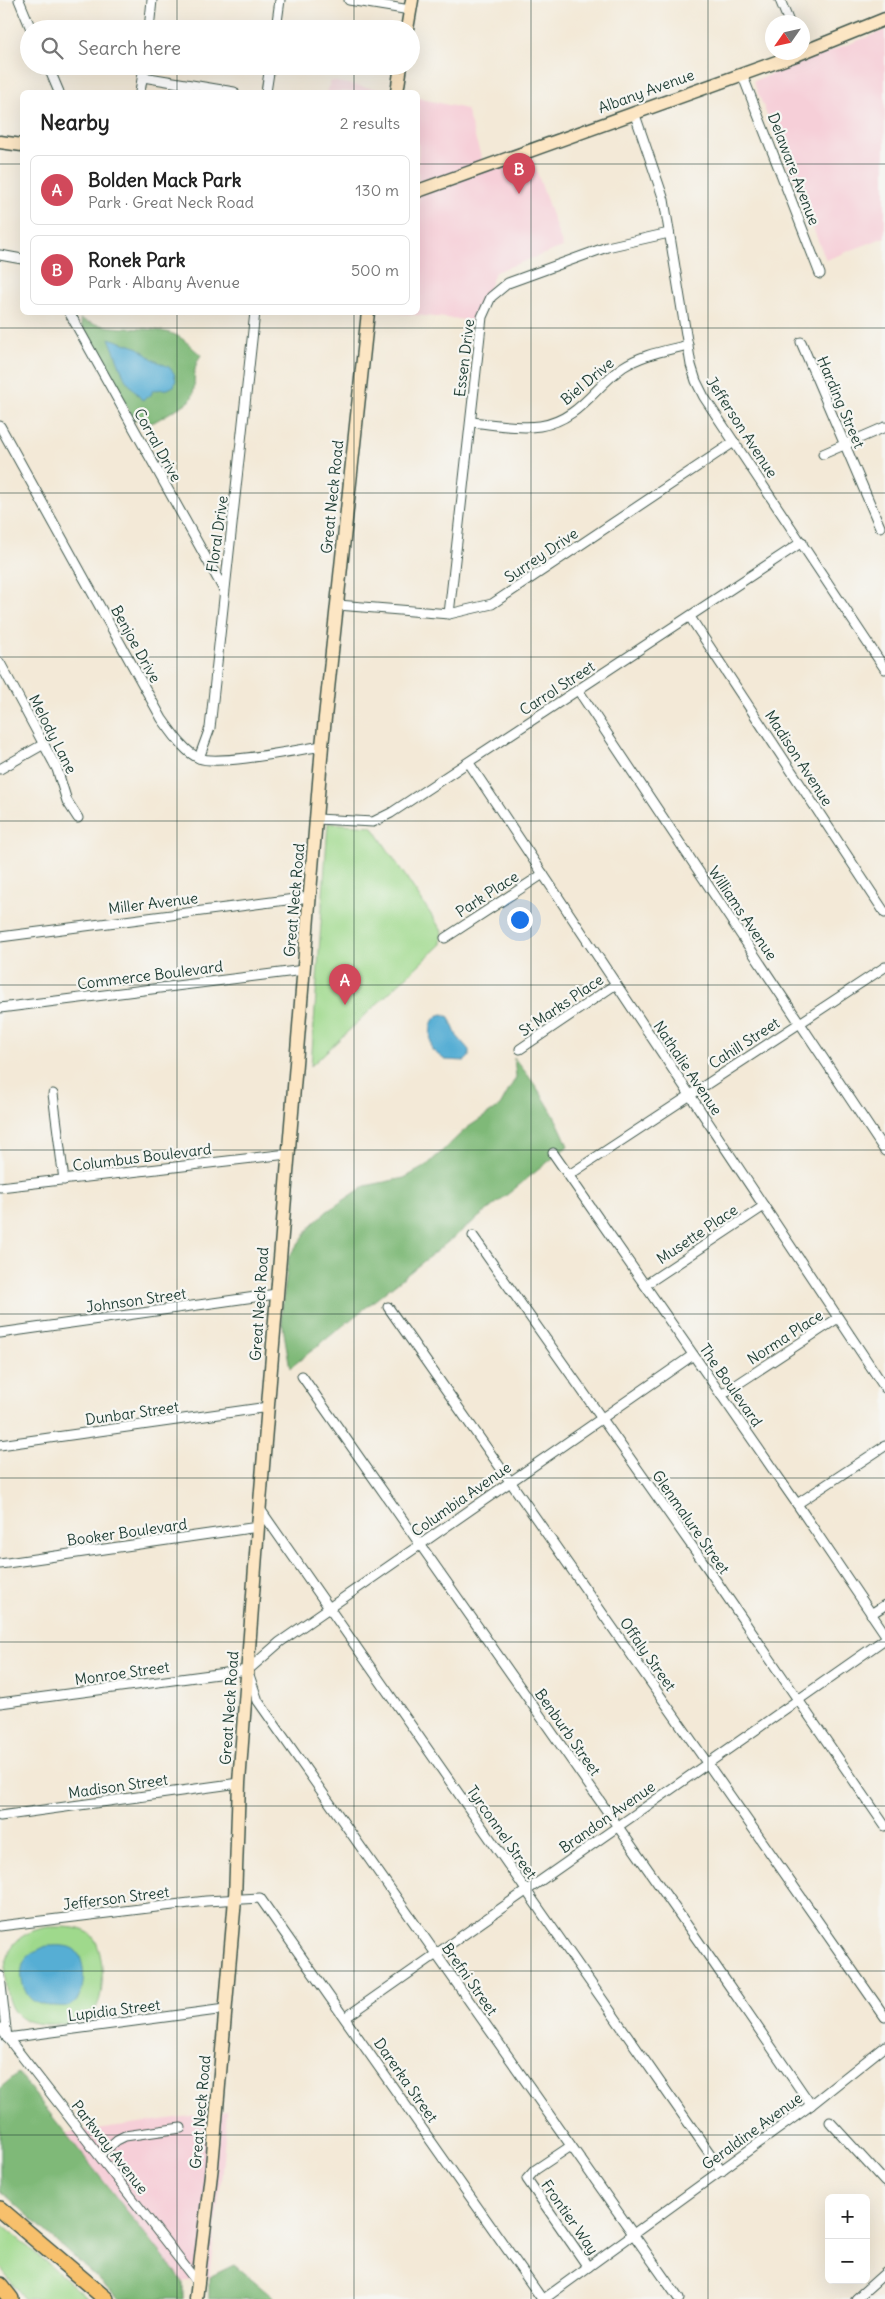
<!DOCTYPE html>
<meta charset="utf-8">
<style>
:root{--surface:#fff;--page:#f6f6f6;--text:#222;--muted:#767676;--line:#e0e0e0;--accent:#d1495b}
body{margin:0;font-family:Delius,sans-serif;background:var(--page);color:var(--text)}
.controls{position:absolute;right:15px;bottom:15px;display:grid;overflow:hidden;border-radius:8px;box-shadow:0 5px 20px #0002}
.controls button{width:45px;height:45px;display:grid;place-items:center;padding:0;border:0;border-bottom:1px solid var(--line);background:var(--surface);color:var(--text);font:25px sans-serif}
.compass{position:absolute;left:765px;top:15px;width:45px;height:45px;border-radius:50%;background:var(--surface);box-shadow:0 5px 20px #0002;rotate:236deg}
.you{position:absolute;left:519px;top:919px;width:18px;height:18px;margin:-12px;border:4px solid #fff;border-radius:50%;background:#1a73e8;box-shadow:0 0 0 8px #1a73e833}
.badge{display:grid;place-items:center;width:32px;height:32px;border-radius:50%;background:var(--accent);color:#fff;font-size:16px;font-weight:700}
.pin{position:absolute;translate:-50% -41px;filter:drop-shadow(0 1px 2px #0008)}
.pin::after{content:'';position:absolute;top:26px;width:18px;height:15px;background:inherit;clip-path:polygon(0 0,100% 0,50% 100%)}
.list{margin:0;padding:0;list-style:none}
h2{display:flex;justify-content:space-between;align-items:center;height:65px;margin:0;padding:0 20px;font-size:21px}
h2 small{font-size:16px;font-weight:400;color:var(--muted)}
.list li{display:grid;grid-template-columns:32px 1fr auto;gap:15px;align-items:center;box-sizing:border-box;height:70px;margin:0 10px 10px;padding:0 10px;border:1px solid var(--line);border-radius:8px}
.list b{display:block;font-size:19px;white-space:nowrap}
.list p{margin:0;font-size:16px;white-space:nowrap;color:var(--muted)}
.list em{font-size:16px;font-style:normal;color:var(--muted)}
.icon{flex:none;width:28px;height:28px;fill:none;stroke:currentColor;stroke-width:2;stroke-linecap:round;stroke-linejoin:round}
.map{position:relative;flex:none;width:885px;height:2299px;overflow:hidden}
.search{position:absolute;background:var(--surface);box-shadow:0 5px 20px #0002;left:20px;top:20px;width:400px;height:55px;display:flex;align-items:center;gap:12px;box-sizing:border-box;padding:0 18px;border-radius:28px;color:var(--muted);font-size:19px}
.panel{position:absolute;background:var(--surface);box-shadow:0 5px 20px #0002;left:20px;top:90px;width:400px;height:225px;border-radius:8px}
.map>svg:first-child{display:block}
</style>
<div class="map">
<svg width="885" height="2299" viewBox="0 0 885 2299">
<rect width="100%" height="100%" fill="#f6f6f2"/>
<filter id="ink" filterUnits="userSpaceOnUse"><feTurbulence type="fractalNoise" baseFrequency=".02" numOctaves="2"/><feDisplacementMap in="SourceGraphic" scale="10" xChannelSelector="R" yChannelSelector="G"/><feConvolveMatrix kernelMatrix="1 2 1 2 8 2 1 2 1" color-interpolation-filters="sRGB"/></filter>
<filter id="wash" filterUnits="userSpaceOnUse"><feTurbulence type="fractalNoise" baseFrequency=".0096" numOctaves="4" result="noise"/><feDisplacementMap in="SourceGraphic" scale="20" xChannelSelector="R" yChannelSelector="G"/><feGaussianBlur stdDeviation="1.12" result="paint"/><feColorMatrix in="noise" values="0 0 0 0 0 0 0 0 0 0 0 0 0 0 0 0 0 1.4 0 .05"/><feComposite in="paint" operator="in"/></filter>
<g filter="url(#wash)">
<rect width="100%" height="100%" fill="#f3e9d7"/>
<g fill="#f6cfd8">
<path d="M885,30V237L826,260L753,81Z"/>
<path d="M331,81L394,92H326Z"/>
<path d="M418,98L466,109L485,169L530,152L563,247L495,272L477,321L394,313L418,312Z"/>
<path d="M227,2111L222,2171L209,2277L183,2282L66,2133Z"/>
</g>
<g fill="#9fd98c" stroke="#5f8b60">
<path d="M328,823L372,826L442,931L441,944L311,1066Z"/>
<path d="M48,1927C61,1927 77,1926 89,1933C105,1943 107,1999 93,2012C86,2019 75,2022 66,2023C52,2025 33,2025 21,2018C1,2007 2,1959 14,1944C22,1934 36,1929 48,1927Z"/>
<path d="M0,2223L83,2294L88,2299H25L0,2267Z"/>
</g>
<g fill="#7fb978" stroke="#4f7b56">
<path d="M80,319C113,333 142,324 173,334C183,337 192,348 201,355C189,372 199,386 190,401L154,422L144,424L134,419L83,331Z"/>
<path d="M514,1058C537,1085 555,1113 568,1146L290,1368L281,1315L289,1256L312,1225L326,1212L365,1186L404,1178L426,1166L467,1128L500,1106L516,1077Z"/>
<path d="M18,2073L183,2282V2299H120L0,2190V2088Z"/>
<path d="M234,2265L275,2299H209V2277Z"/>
</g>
<g fill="#57aed4" stroke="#3b7684">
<path d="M109,338L139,348L154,360L169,367L174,373L176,380L174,386L168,389L153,390L151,395L142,400L125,379Z"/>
<path d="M443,1014L449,1017L457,1036L469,1050V1057L465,1061L445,1060L432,1050C430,1038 427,1016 443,1014Z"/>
<path d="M46,1946C55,1946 69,1944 76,1951C87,1962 87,1999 69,2006C65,2007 58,2006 54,2006C46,2006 39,2005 32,2000C22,1992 17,1968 27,1958C31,1953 40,1949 46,1946Z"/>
</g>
</g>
<g filter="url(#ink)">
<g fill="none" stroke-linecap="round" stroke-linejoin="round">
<defs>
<g id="street">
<path d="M19,0L31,29"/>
<path d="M349,0L410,10"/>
<path d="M780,0L789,22"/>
<path d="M149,29L152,0"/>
<path d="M276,29L280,0"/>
<path d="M48,66L59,92"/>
<path d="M742,74L820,274"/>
<path d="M143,77L234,92"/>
<path d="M140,92L144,66"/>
<path d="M266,92L270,66"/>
<path d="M634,112L664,200L691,365L696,381L704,397L885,669"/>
<path d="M0,255L22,259"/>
<path d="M69,312L224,590"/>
<path d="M801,342L880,527"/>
<path d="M471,422C493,424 518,429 540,426C579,420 594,387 623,367C643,354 665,351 688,345"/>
<path d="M0,426L162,719C171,731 185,753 199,758C218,766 297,750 322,746"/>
<path d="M823,454L885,427"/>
<path d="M338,605L449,614L492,604L734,442"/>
<path d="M449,614L482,317L491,297L508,283L607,247L669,233"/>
<path d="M690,617L885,913"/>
<path d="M0,663L57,769L67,801L78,818"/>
<path d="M578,690L885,1151"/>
<path d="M199,758L210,728L255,312"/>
<path d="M469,763L885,1388"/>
<path d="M0,769L44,744"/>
<path d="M317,819L373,822L391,813L802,542"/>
<path d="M0,937L310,897"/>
<path d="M445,938L543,874"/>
<path d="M0,1008L304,970"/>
<path d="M520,1049L616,984"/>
<path d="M53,1094L64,1180"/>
<path d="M553,1153L797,1504L885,1634"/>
<path d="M569,1175L885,967"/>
<path d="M0,1187L288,1154"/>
<path d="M473,1236L706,1566L885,1826"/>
<path d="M645,1285L764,1206"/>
<path d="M388,1307L885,2017"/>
<path d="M0,1333L276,1294"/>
<path d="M302,1376L715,1965L811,2105"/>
<path d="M721,1395L838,1318"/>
<path d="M0,1445L268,1407"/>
<path d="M797,1504L885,1446"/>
<path d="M260,1509L722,2171"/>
<path d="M0,1564L258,1527"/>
<path d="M871,1614L885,1605"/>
<path d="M248,1670L280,1642L693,1355"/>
<path d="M249,1675L258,1701L679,2299"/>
<path d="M0,1703L248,1670"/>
<path d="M0,1816L239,1783"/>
<path d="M0,1926L206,1901L260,1898L542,2299"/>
<path d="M0,1976L7,2038L225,2009"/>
<path d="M345,2018L885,1639"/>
<path d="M0,2028L197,2282"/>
<path d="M830,2122L885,2182"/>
<path d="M571,2146L535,2170L527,2179L588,2267"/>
<path d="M100,2155L117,2140L125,2136L181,2128"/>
<path d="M544,2299L811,2105L885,2046"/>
<path d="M856,2299L885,2273"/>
</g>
<g id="secondary">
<path d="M407,29L412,0"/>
<path d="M397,92L401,66"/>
<path d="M0,142L22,145"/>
<path d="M418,191L796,55L885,19"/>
<path d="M196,2299L212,2166L235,1899L239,1783L258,1527L322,746L368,312"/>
</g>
<g id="highway">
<path d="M0,2209L106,2299"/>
<path d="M0,2285L11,2299"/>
</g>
</defs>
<use href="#street" stroke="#3f574c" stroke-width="11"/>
<use href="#secondary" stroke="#3f574c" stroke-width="15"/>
<use href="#highway" stroke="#3f574c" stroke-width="18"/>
<use href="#street" stroke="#fff" stroke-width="9"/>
<use href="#secondary" stroke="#fce6c4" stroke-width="12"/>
<use href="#highway" stroke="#f7c06c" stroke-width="15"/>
</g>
</g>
<path fill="none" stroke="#1f3d34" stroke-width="1" stroke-opacity="0.55" d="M177,0V29M354,0V29M531,0V2299M708,0V2299M177,66V92M354,66V92M0,164H22M418,164H885M177,312V2299M354,312V2299M0,328H885M0,493H885M0,657H885M0,821H885M0,985H885M0,1150H885M0,1314H885M0,1478H885M0,1642H885M0,1806H885M0,1971H885M0,2135H885"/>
<g text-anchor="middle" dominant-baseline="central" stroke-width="4.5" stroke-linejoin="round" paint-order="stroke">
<g font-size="15" fill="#1f3d34" stroke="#f6f6f2">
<text transform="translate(646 91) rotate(-20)">Albany Avenue</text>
<text transform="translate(794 169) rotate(69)">Delaware Avenue</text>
<text transform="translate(464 358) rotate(-83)">Essen Drive</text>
<text transform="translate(587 381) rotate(-40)">Biel Drive</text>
<text transform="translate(841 402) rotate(67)">Harding Street</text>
<text transform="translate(742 427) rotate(57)">Jefferson Avenue</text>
<text transform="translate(158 445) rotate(61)">Corral Drive</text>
<text transform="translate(332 497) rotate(-84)">Great Neck Road</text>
<text transform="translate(217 534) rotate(-82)">Floral Drive</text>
<text transform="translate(541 555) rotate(-34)">Surrey Drive</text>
<text transform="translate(136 644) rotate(61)">Benjoe Drive</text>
<text transform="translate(557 688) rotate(-33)">Carrol Street</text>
<text transform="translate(53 734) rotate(63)">Melody Lane</text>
<text transform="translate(799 758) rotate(57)">Madison Avenue</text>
<text transform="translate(487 894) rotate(-33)">Park Place</text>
<text transform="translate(294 900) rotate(-85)">Great Neck Road</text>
<text transform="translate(153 903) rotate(-7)">Miller Avenue</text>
<text transform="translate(743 913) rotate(56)">Williams Avenue</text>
<text transform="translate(150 975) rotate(-7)">Commerce Boulevard</text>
<text transform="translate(561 1005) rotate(-34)">St Marks Place</text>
<text transform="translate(744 1043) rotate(-33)">Cahill Street</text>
<text transform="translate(688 1068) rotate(56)">Nathalie Avenue</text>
<text transform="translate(142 1157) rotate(-7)">Columbus Boulevard</text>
<text transform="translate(697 1234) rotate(-34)">Musette Place</text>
<text transform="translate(136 1300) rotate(-8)">Johnson Street</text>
<text transform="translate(259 1304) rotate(-86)">Great Neck Road</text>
<text transform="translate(785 1337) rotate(-33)">Norma Place</text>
<text transform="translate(731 1385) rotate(55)">The Boulevard</text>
<text transform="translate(132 1413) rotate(-8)">Dunbar Street</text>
<text transform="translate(461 1499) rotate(-35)">Columbia Avenue</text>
<text transform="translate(691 1522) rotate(55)">Glenmalure Street</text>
<text transform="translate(127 1532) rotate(-8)">Booker Boulevard</text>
<text transform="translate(648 1654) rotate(55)">Offaly Street</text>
<text transform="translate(122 1673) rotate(-8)">Monroe Street</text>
<text transform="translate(229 1708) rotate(-86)">Great Neck Road</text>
<text transform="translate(568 1732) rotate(55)">Benburb Street</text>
<text transform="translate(118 1786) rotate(-8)">Madison Street</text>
<text transform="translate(607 1817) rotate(-35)">Brandon Avenue</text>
<text transform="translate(502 1832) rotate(55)">Tyrconnel Street</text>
<text transform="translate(116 1898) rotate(-7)">Jefferson Street</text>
<text transform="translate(470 1979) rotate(55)">Brefni Street</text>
<text transform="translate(114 2010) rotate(-7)">Lupidia Street</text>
<text transform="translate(406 2080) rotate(55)">Darerka Street</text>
<text transform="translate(200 2112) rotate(-85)">Great Neck Road</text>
<text transform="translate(752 2131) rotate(-36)">Geraldine Avenue</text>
<text transform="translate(110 2147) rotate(52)">Parkway Avenue</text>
<text transform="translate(570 2217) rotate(55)">Frontier Way</text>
</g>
</g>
</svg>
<div class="controls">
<button>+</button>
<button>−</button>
</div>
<svg class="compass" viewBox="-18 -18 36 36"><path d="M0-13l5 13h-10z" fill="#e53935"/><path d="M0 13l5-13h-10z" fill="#767676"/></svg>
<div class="you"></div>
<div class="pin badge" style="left:345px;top:1005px">A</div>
<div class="pin badge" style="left:519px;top:194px">B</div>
<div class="search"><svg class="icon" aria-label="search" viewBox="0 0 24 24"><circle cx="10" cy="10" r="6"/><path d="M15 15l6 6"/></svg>Search here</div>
<section class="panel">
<h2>Nearby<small>2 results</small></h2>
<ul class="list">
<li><span class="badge">A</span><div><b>Bolden Mack Park</b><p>Park · Great Neck Road</p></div><em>130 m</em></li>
<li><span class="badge">B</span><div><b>Ronek Park</b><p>Park · Albany Avenue</p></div><em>500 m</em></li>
</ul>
</section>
</div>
